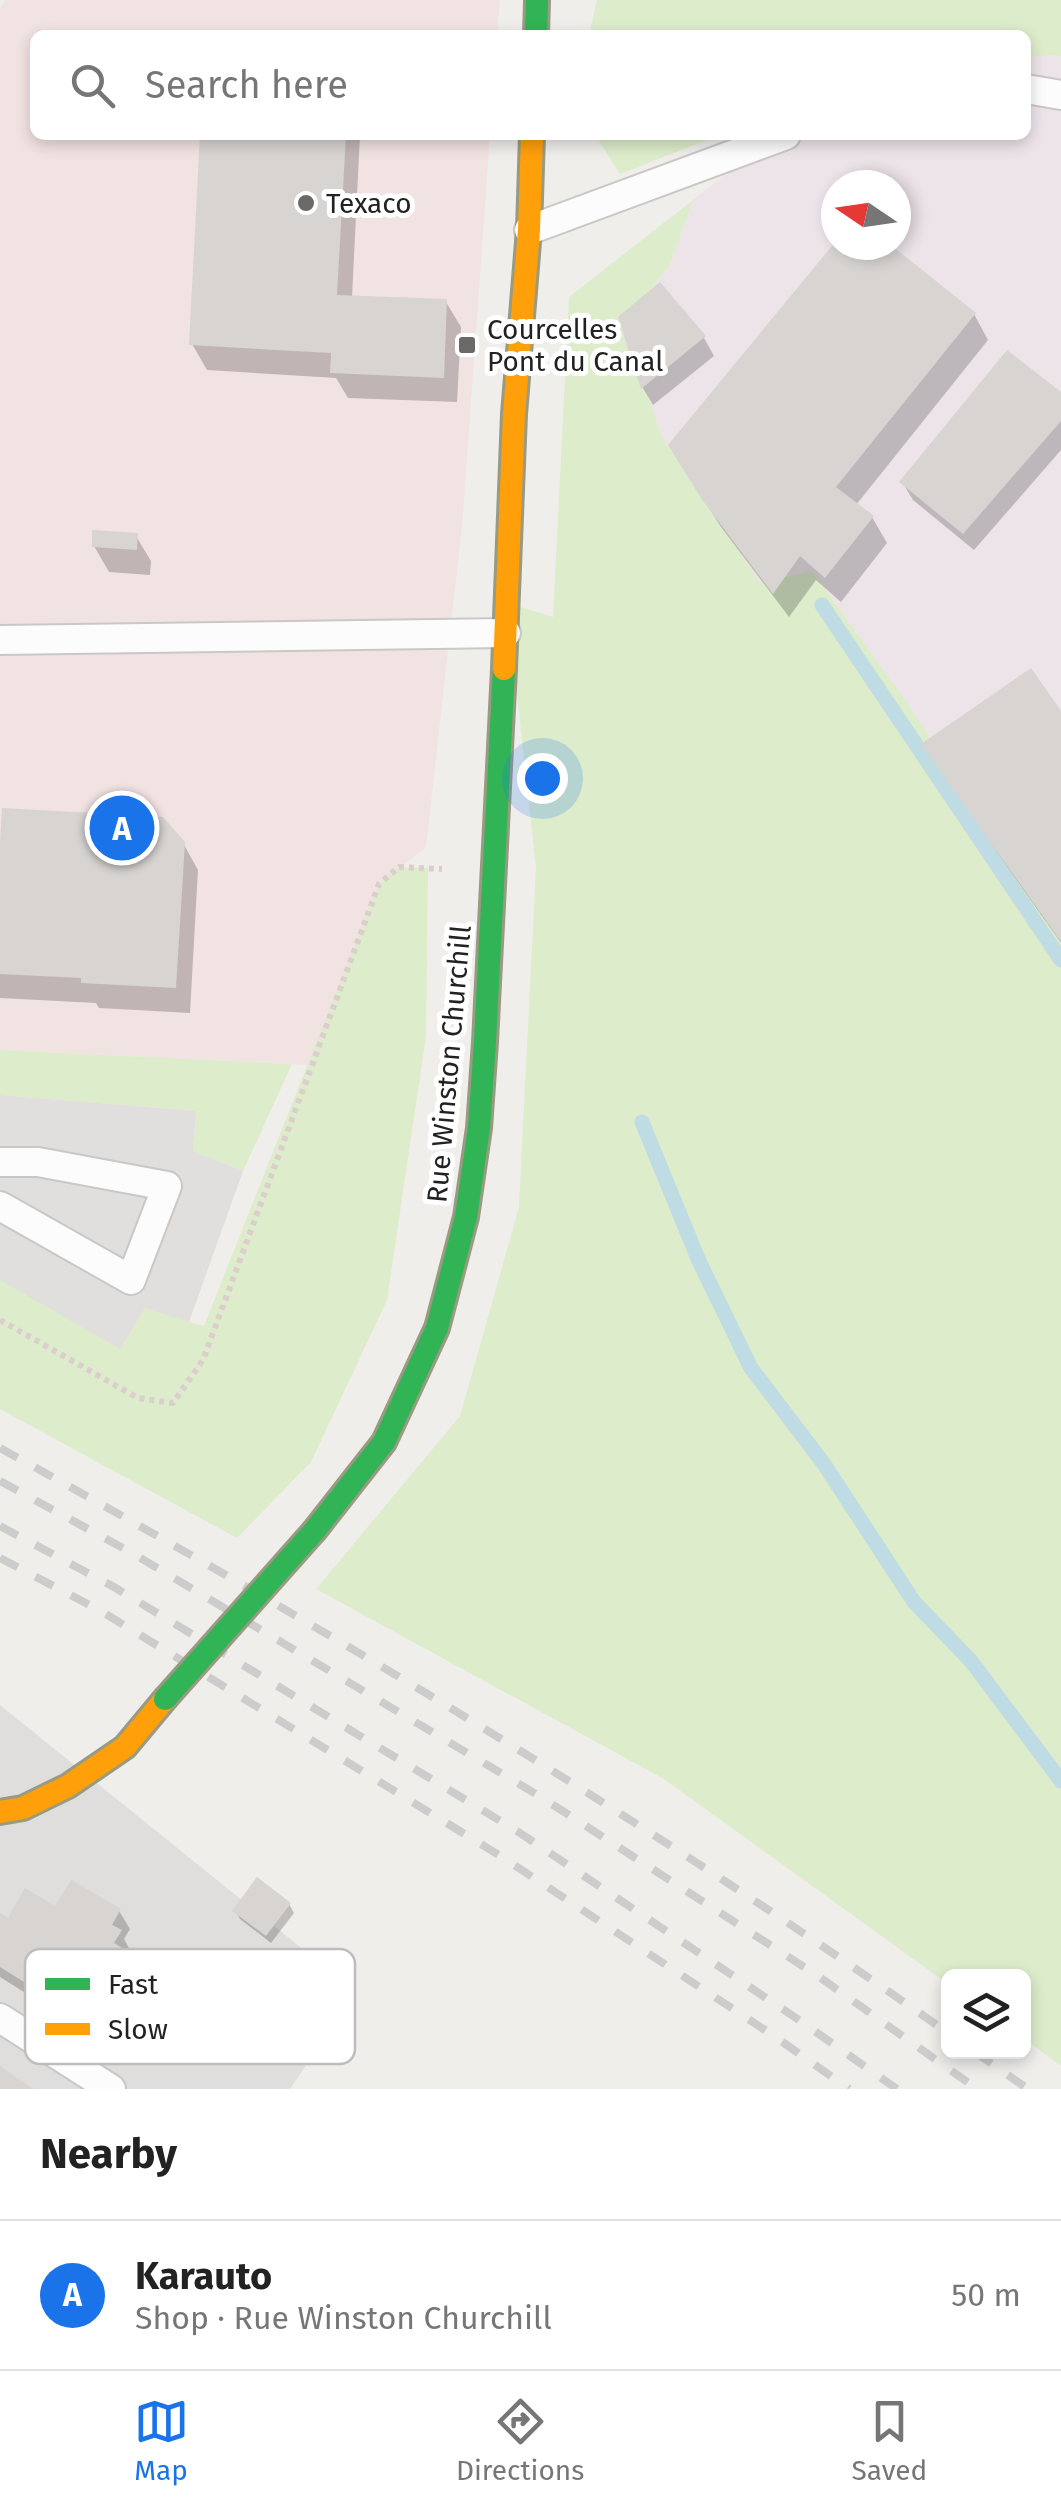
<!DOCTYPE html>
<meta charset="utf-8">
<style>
:root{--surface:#fff;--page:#f6f6f6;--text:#222;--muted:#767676;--line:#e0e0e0;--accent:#1a73e8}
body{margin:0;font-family:"Fira Sans",sans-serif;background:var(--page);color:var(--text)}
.controls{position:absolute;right:30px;bottom:30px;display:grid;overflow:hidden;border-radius:15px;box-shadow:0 5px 15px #0003}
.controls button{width:90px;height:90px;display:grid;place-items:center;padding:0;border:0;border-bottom:2px solid var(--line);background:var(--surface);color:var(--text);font:50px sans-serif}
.compass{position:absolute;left:821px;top:170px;width:90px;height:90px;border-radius:50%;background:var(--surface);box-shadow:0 5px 15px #0003;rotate:283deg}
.you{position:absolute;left:542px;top:778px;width:35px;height:35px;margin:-25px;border:8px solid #fff;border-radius:50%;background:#1a73e8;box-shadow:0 0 0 15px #1a73e833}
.badge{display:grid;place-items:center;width:65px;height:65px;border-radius:50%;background:var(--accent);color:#fff;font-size:32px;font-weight:700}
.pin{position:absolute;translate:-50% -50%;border:5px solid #fff;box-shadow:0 2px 10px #0006}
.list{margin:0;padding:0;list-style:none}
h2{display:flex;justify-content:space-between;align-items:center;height:130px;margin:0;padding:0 40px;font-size:42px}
h2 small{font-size:32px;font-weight:400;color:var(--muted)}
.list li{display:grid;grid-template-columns:65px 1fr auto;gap:30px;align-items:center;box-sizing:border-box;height:150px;padding:0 40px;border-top:2px solid var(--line)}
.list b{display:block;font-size:38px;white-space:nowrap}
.list p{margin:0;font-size:32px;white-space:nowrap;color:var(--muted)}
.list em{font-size:32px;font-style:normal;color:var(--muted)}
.icon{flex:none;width:55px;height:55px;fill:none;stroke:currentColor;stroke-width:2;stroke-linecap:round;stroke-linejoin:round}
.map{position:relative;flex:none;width:1061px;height:2089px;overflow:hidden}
.search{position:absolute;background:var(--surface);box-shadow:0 5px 15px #0003;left:30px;right:30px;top:30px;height:110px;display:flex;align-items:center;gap:25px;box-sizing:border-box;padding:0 35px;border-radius:15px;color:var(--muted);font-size:38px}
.sheet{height:280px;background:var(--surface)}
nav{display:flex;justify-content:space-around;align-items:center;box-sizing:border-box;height:140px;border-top:2px solid var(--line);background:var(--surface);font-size:28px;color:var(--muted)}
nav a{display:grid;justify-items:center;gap:5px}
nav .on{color:var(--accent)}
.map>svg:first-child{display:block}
</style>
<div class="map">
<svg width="1061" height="2089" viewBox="0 0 1061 2089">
<rect width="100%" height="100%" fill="#f0eeeb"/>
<path fill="#dfdedc" d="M0,1705L356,1992L290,2089H0Z"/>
<path fill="#f1e3e1" d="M5,0H500L497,35H35V135H490L462,526L426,847L379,884L311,1065L0,1050V8Z"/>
<path fill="#ede4e9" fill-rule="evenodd" d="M1055,55L1061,57V935L901,694L812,571L760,582L662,437L624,322L670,265L693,200L775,135H1026V57ZM836,185H896V245H836Z"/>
<g fill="#ddeccb">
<path d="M597,0H1061V57L1055,55L1026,57V35H589Z"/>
<path d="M595,135H720L620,174Z"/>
<path d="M693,200L670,265L624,322L662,437L760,582L812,571L901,694L1061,935V2066L1024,2038V1976H948V1984L664,1779L316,1589L460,1416L519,1207L536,868L507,603L553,617L569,297Z"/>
<path d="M399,867L428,868L426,1036L387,1300L311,1462L237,1538L0,1409V1278L119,1348L145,1308L204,1326L379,884Z"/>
<path d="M0,1050L292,1064L243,1171L193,1151L196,1111L0,1095Z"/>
</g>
<path fill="#e0dfde" d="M0,1095L196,1111L193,1151L243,1171L189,1322L145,1308L120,1349L0,1280Z"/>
<g fill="#0003">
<path d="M203,135H360L352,298L446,302L461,327L457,402L348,398L336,378L207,370L192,344Z"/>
<path d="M836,245H887L974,314L988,340L856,505L872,517L887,543L841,602L816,580L789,617L721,527L686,471Z"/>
<path d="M659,286L704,338L714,356L653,405L643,388L621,318Z"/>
<path d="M1061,395V450L974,550L913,500L902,482Z"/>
<path d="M136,536L151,561L150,575L109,572L94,546Z"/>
<path d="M1061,715V943L939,771L925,745Z"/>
<path d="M183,843L198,870L190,1013L99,1008L96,1003L0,998V860Z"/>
<path d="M289,1904L294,1913L271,1943L240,1919L235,1911Z"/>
<path d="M58,1911H119L130,1929L124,1939L130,1950L128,1954L162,1975L172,1993L130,2064L98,2046L91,2034L0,1977V1917L16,1925Z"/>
</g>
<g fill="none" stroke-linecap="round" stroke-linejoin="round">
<g stroke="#bfdbe3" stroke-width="15">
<path d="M822,605L1061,960"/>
<path d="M642,1122L699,1261L751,1368L824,1464L914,1602L971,1661L1061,1781"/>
</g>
</g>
<g fill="#d7d4d2">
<path d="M200,135H346L337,295L447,299L444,378L330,373L331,353L189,345Z"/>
<path d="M836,241V245H891L976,313L836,487L874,516L825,578L800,556L773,594L703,501L668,445Z"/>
<path d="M660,282L706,336L641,389L618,317Z"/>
<path d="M1007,350L1061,392V421L963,534L899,482Z"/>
<path d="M92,530L138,533L137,550L92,547Z"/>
<path d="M1031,668L1061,711V942L921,744Z"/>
<path d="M2,808L163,817L185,842L176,988L81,983V978L0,974V843Z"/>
<path d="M257,1877L291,1903L266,1936L232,1911Z"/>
<path d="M71,1880L121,1909L112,1925L122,1930L114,1943L164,1973L119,2047L85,2028L88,2022L0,1967V1913L8,1918L25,1888L55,1906Z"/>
<path d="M0,2066L33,2089H0Z"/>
</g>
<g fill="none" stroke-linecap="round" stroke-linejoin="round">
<defs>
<g id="lane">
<path d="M1026,89L1061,95"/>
<path d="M529,230L786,135"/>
<path d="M0,640L506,633"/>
<path d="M0,1162H38L167,1186L131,1280L0,1206"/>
<path d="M0,2018L111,2089"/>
</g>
<g id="fast">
<path d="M536,35L537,0"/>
<path d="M315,1530L384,1442L437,1328L466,1217L479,1128L485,1042L504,669"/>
</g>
<g id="slow">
<path d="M504,669L514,414L529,230L532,135"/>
<path d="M0,1812L23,1808L68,1786L125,1747L165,1699"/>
</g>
</defs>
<use href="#lane" stroke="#c9c8c7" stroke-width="32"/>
<use href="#fast" stroke="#999a82" stroke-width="28"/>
<use href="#slow" stroke="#999a82" stroke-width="28"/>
<path stroke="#dccecd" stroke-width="6" stroke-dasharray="5 5" stroke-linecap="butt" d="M0,1320L138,1398L173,1403L203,1360L379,884L399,867L442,869"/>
<use href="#lane" stroke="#fdfcfc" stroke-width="28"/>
<use href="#fast" stroke="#30b455" stroke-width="22"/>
<use href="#slow" stroke="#ff9f0a" stroke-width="22"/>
<g stroke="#ccc" stroke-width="8" stroke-dasharray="20 20" stroke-linecap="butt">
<path d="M0,1448C325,1627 645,1819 948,2033"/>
<path d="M0,1481L132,1553L541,1797L818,1976L977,2089"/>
<path d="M0,1526L114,1587L517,1831L796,2018L897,2089"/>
<path d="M0,1558L101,1611L502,1857L777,2038L849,2089"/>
<path d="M975,2052L1028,2089"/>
</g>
<defs>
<path id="fast-bridge" d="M165,1699L315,1530"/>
</defs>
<use href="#fast-bridge" stroke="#999a82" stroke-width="28" stroke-linecap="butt"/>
<use href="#fast-bridge" stroke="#30b455" stroke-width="22"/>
</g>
<g fill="#6a6968" stroke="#fff" stroke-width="4">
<circle cx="306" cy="203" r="10"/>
<rect x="457" y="335" width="20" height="20" rx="5"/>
</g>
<g text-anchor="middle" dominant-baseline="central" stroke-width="10" stroke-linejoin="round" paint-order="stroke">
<g font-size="28" fill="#222" stroke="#fff" text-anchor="start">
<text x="326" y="203">Texaco</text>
<text x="487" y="329">Courcelles<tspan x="487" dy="32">Pont du Canal</tspan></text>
</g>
<g font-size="28" fill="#222" stroke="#fff">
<text transform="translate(449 1064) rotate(-85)">Rue Winston Churchill</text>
</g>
</g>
<rect x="25" y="1949" width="330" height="115" rx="15" fill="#fff" stroke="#bdbdbd" stroke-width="2.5"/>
<rect x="45" y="1978" width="45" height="12" fill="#30b455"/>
<rect x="45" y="2023" width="45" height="12" fill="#ff9f0a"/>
<g font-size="28" fill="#222">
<text x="108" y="1994">Fast</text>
<text x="108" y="2039">Slow</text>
</g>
</svg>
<div class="controls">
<button><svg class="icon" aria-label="layers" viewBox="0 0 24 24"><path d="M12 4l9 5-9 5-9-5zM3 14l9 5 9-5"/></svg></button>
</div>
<svg class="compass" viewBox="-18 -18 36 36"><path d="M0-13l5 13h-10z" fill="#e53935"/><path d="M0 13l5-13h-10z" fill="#767676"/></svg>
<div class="you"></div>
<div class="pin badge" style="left:122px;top:828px">A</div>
<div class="search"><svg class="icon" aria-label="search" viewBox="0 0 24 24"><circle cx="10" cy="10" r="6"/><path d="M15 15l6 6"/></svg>Search here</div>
</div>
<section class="sheet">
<h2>Nearby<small></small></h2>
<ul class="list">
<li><span class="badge">A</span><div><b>Karauto</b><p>Shop · Rue Winston Churchill</p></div><em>50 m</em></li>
</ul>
</section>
<nav>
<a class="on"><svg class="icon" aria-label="map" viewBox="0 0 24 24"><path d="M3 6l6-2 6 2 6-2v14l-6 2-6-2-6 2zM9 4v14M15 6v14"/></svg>Map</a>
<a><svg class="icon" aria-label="directions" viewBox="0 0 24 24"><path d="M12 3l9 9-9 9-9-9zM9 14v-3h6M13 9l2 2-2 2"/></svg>Directions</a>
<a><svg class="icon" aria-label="saved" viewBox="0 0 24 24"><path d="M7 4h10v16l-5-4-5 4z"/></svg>Saved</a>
</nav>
